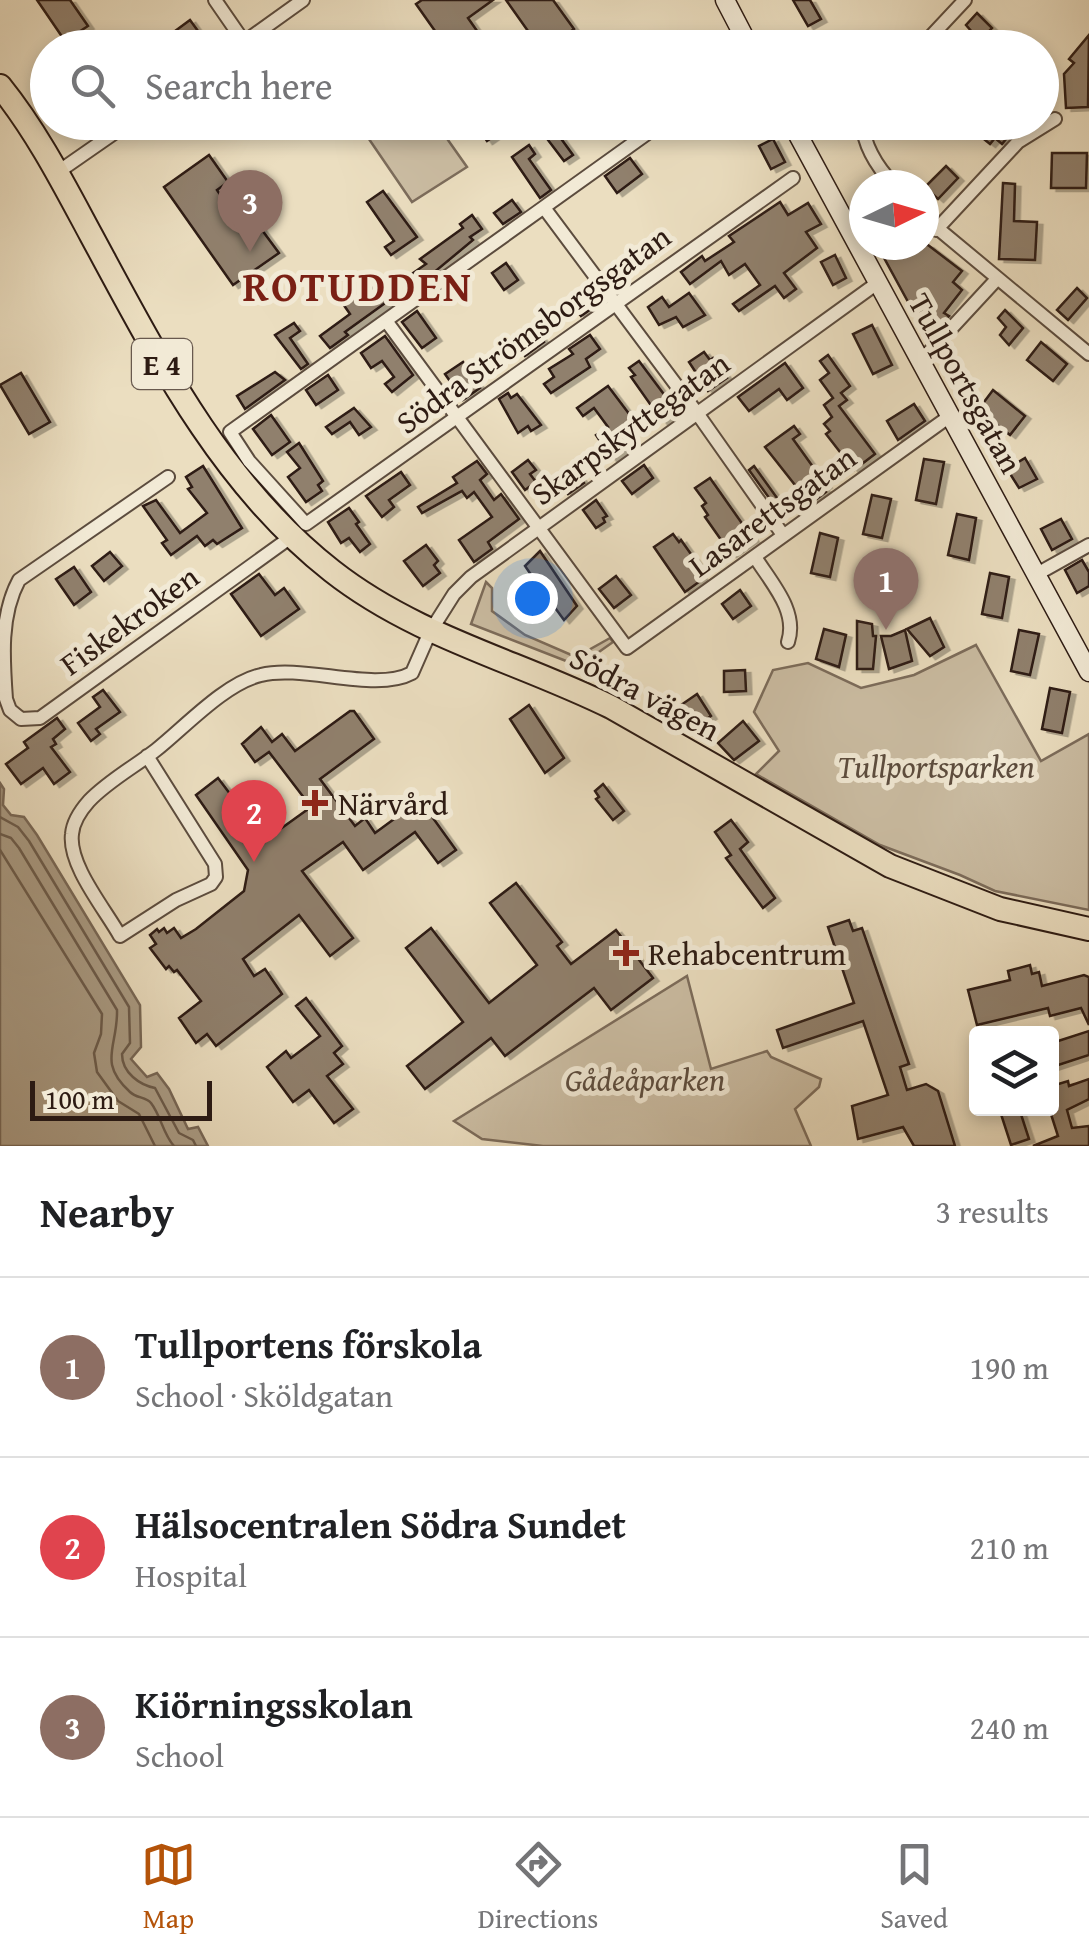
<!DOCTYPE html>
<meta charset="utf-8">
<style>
:root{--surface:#fff;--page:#f6f6f6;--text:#202124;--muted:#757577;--line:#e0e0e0;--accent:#b45309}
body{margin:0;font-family:"Gentium Book Plus",serif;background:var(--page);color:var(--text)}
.controls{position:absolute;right:30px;bottom:30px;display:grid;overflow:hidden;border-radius:10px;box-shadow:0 5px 15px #0003}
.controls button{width:90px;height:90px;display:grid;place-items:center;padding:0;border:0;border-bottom:2px solid var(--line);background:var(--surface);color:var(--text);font:50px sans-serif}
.compass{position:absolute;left:849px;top:170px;width:90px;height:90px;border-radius:50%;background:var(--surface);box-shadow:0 5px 15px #0003;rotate:85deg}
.scale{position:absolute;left:30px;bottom:25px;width:182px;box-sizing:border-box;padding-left:10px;border:5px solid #2d1b13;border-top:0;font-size:28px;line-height:35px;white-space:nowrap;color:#2d1b13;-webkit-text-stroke:8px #f2ead6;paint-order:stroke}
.you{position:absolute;left:532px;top:598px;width:35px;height:35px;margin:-25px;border:8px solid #fff;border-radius:50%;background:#1a73e8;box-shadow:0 0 0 15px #1a73e833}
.badge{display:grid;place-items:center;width:65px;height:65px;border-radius:50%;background:var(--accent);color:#fff;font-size:32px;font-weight:700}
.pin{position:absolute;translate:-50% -82px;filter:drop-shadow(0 2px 5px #0008)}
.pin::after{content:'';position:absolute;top:52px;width:35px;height:30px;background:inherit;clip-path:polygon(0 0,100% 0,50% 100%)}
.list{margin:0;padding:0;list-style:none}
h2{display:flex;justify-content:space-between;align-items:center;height:130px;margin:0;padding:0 40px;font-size:42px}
h2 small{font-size:32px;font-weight:400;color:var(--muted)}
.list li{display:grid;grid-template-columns:65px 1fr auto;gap:30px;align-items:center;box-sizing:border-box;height:180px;padding:0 40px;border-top:2px solid var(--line)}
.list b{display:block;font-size:38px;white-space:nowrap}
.list p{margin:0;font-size:32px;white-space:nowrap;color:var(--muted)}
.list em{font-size:32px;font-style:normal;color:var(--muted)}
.icon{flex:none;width:55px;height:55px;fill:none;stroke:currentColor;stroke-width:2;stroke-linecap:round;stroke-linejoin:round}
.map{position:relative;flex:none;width:1089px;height:1146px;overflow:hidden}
.search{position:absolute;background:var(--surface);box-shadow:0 5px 15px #0003;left:30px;right:30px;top:30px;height:110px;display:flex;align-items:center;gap:25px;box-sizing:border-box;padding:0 35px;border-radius:55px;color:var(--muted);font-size:38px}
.sheet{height:670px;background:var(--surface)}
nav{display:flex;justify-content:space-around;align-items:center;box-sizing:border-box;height:140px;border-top:2px solid var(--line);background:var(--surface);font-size:28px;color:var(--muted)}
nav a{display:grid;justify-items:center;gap:5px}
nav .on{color:var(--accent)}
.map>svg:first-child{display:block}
</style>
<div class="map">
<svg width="1089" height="1146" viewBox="0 0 1089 1146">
<defs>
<filter id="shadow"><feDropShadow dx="5.5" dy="3" stdDeviation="0" flood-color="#0004"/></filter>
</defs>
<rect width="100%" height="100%" fill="#ebdec0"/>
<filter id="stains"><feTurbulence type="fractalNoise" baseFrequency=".002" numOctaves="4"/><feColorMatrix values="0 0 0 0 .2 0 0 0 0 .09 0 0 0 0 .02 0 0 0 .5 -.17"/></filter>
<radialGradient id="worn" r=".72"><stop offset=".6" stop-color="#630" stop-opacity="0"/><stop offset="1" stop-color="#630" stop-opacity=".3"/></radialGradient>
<g fill="#cbbda3" stroke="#7c6c5b" stroke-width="2.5">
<path d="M358,123H436L467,167L412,202Z"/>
<path d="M486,582L492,588V611L525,635L576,657L610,638L613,642L579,666L471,624Z"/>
<path d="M976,645L1041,761L1089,734V910L995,891L960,875L880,845L756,774L779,751L754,712L773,670L808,663L861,688L914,675Z"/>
<path d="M687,976L711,1069L767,1051L771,1057L821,1079L819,1087L795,1109L811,1146H543L482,1139L454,1121Z"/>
</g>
<path fill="#aa9c85" stroke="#786857" stroke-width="2.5" d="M0,783L4,789L3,805L11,815L24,817L37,835L140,1005L141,1047L131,1059L147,1077L157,1073L169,1089L188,1129L198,1127L208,1146H0Z"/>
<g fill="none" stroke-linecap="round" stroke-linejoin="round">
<g stroke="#6c5c4c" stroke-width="2.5">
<path d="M0,817L18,827L29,841L129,1007L130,1043L122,1054C122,1073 140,1085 155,1088L179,1133L193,1140L196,1146"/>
<path d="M0,834L11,838L19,848L117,1010C118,1047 97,1062 130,1092C136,1098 146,1097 151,1103C161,1116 163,1134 174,1146"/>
<path d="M0,850L102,1014L101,1034L94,1053L97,1072L118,1101L139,1114L155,1146"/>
</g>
</g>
<g fill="#90806d" stroke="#2d1b13" stroke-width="2.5" filter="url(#shadow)">
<path d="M37,0H70L88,26L65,41Z"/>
<path d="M422,0H493L468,18L489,48H447L416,4Z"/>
<path d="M506,0H553L574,29L548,48H540Z"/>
<path d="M793,0H810L821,19L808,26Z"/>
<path d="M977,13L992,28L973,48H957L972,32L966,25Z"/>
<path d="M190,20L206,42L199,48H152Z"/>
<path d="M1089,35L1088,107L1066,108L1064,74L1074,63L1069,59Z"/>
<path d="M474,122H514L487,141Z"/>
<path d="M990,122H1020L1002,144L995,138L990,144L979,135Z"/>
<path d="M554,129L573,155L564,161L545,136Z"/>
<path d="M773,139L785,162L771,169L759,146Z"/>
<path d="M529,145L535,154L529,159L551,190L540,198L512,157Z"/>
<path d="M1052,153H1087L1086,188H1051Z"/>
<path d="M209,155L228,182L217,190L247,234L259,226L279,253L233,285L164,187Z"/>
<path d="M630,158L642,174L617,193L605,176Z"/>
<path d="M946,166L958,178L938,199L925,187Z"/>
<path d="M1003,183L1015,184L1014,221L1037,222L1035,260L999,259Z"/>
<path d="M383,191L417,237L391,255L385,247L394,241L367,202Z"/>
<path d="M512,200L521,212L503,224L494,213Z"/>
<path d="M780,202L788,215L808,203L821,224L806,232L817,248L784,273L796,289L784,298L775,286L739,311L733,304L760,285L745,264L729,275L721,261L690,284L681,272L702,256L705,261L734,242L729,236Z"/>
<path d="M472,215L482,229L470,237L473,240L420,284L413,273L426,264L420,259L463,228L460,224Z"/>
<path d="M877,245H928L962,271L953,282L962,290L944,313L949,316L940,326L919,322Z"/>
<path d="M835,255L846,278L833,285L821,262Z"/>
<path d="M506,263L518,280L504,290L492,273Z"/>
<path d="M381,275L395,296L345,332L348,335L330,348L320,336L350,314L341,301L352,294L358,301L374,290L369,284Z"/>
<path d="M1077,288L1087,298L1068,320L1057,310Z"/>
<path d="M593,292L601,302L581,316L571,303L584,294L587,297Z"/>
<path d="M689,293L705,315L683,327L676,317L659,325L648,307L662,297L669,307Z"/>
<path d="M1005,310L1023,328L1009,345L1000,335L1006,327L998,318Z"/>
<path d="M417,311L436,338L422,348L402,322Z"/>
<path d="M294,323L300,331L290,338L308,364L301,369L275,335Z"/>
<path d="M872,325L892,365L873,374L853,334Z"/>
<path d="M537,332L544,342L525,356L517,345Z"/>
<path d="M590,335L600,349L586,359L590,367L551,393L544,384L554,377L549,369L573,354L569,349Z"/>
<path d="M385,336L413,375L392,392L385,384L394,377L382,361L371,368L361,353Z"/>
<path d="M1041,342L1067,364L1053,381L1027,360Z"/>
<path d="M704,352L710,360L713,358L727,378L708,391L689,362Z"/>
<path d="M828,355L850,386L841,393L847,400L839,406L875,454L854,470L826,434L830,431L824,424L832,417L824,405L833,398L820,380L829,373L820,361Z"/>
<path d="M639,361L666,397L668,395L678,408L662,421L631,377L635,375L629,368Z"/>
<path d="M463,362L480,388L463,400L445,374Z"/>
<path d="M785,363L803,388L787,400L779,389L749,411L738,397Z"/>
<path d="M275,372L285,380L245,409L237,396Z"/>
<path d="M21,373L50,422L29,434L0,385Z"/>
<path d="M328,375L338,390L316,405L306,390Z"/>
<path d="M608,386L636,423L620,434L629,447L612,459L596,435L608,427L594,408L583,416L577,408Z"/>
<path d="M993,390L1025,416L1010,435L978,410Z"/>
<path d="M508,393L511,398L517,394L541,425L531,431L528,426L518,433L499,399Z"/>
<path d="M914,404L925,421L898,440L887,421Z"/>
<path d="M354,408L371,427L359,435L350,422L332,434L326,427Z"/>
<path d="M271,415L290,442L272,455L253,429Z"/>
<path d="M794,426L800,434L793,439L826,485L823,487L826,492L810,504L765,447Z"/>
<path d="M299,443L323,481L318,485L322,491L306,502L288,477L300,468L287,452Z"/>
<path d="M1025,458L1037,479L1019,488L1007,469Z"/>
<path d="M924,459L944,462L936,504L916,500Z"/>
<path d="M528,460L536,470L530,474L536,482L525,490L512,472Z"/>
<path d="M477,461L487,474L480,480L494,500L501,494L519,519L488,542L492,549L474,562L459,540L492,517L474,492L467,498L462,491L422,513L418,507L457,483L453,477Z"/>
<path d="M571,465L584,483L568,494L558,481L563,478L560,473Z"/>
<path d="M644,465L653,478L632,494L622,481Z"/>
<path d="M203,466L242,528L217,544L213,540L205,546L197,536L171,555L162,543L167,540L143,506L156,500L180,533L207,513L188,489L192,487L186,477Z"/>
<path d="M754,466L785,509L780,513L749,470Z"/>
<path d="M401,472L410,485L389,500L394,507L382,517L366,496Z"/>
<path d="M710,478L753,539L731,554L705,517L708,515L702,506L706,503L695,488Z"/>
<path d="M872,495L891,499L882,538L863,534Z"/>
<path d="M596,500L607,516L603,518L605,522L596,528L583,510Z"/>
<path d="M349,508L359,522L356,524L370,544L360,552L349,538L341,543L328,522Z"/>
<path d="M957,514L976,518L969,560L948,555Z"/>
<path d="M1061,519L1072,539L1052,550L1041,529Z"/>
<path d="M820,533L838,538L830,577L811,573Z"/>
<path d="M673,534L679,542L681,540L703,571L699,573L703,579L685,592L654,547Z"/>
<path d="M426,545L438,561L434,565L440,573L423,586L404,561Z"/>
<path d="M540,551L577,606L564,620L545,594L520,611L513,601L538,585L525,566Z"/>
<path d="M110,552L122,566L104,581L92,566Z"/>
<path d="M1082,560L1089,572V586L1077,593L1065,570Z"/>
<path d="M74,567L91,592L74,605L56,579Z"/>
<path d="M990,573L1009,577L1002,618L982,614Z"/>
<path d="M259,574L275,595L284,588L299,609L261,636L231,594Z"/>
<path d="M616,576L631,595L614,608L599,589Z"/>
<path d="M740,590L751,606L733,619L722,604Z"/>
<path d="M930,618L944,647L930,656L907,629Z"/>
<path d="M857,621L872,624L873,636H876L873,669H857Z"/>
<path d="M824,629L846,635L839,667L816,659Z"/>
<path d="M905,630L912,661L889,669L881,636H891Z"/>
<path d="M1019,630L1039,634L1030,675L1011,671Z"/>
<path d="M745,670L746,691L724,692V671Z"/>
<path d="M1050,688L1070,692L1062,733L1042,729Z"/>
<path d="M103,690L120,712L96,729L100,734L91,741L78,723L100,707L93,697Z"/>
<path d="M697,694L711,716L695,727L681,705Z"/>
<path d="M529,705L564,758L545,773L510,719Z"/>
<path d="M350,711H354L374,739L320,779L355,826L365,818L375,833L420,800L456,850L438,863L415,832L363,870L343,842L302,871L353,938L330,956L299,915L243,959L254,976L265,969L282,994L216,1046L207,1034L196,1043L179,1018L201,1001L177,970L174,972L169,966L166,969L150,948L156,944L150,935L157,929L159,932L164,928L167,933L174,928L181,938L196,929L244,891L248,870L196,795L218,778L265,840L311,807L269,752L255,762L242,744L261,727L272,742L282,734L295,751Z"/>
<path d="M57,718L65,729L53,739L56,744L51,747L70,772L54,784L43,768L21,784L6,764L28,748L24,742Z"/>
<path d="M743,721L759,741L734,760L718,743Z"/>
<path d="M603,784L624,811L613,820L596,799L599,797L595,791Z"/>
<path d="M731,820L748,842L740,849L775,898L763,908L726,858L731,855L715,832Z"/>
<path d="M516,883L562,942L557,946L571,964L616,930L653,978L611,1010L594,988L505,1056L491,1038L425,1089L407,1066L463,1022L406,948L431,928L489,1003L537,965L490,903Z"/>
<path d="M849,920L853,931L862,928L909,1064L900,1067L907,1090L926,1084L938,1091L955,1146H914L903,1127L858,1139L852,1106L888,1095L863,1021L783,1048L777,1030L854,1003L828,927Z"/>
<path d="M1030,965L1032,974L1039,972L1042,986L1084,975L1089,977V1025L1081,1008L1050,1016L1048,1008L977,1025L968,990L1010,980L1008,971Z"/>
<path d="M306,998L342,1046L334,1053L343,1064L327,1076L353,1109L334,1123L309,1090L293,1102L267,1067L286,1051L291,1058L320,1036L296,1006Z"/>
<path d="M1089,1031V1055L1052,1067V1043Z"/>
<path d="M1089,1079V1099L1067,1110L1072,1128L1089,1126V1146H1033L1058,1136L1049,1108H1052V1086L1068,1081L1069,1086Z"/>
<path d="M999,1108H1019L1029,1139L1011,1145Z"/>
</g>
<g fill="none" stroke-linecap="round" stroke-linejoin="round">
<defs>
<g id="street">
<path d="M215,0L244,42"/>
<path d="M236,48L303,0"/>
<path d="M920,48L965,0"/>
<path d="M663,122L230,432L249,461L306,524L793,178"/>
<path d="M862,122C864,147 877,167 894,185"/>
<path d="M58,172L130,122"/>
<path d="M545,209L697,413L783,535"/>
<path d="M924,217L1089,354"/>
<path d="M936,230L1018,142L1055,119"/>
<path d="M387,322L627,648L950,416"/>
<path d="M921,361L996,280"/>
<path d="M168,477L19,580C0,615 3,658 6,699L10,710L21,719L40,718L291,537"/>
<path d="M755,557C772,584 798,611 788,642"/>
<path d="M1037,574L1089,545"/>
<path d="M147,756L215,864L216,877L211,884L176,900L120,936C105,909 68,865 72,834C73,822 81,810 89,801C108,781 134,767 156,750C184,728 225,683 261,675C303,664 375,693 412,673L430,632L454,594L471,577L876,284"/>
</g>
<g id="secondary">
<path d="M725,0L750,48"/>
<path d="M791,122L1089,672"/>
</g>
<path id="highway" d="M0,86C37,132 63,183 91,235C157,357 221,484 332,571C416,637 518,661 611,707L890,866L1000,909L1089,929"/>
</defs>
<use href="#street" stroke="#5c4c3e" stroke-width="16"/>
<use href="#secondary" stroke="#2d1b13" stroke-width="21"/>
<use href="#highway" stroke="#2d1b13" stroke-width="26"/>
<use href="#street" stroke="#f2ead6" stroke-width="12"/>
<use href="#secondary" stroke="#f2ead6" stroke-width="18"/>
<use href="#highway" stroke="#ebdec0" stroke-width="22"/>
</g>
<g fill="#8f2418" stroke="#f2ead6" stroke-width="4">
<path d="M310 788h10v10h10v10h-10v10h-10v-10h-10v-10h10z"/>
<path d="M621 938h10v10h10v10h-10v10h-10v-10h-10v-10h10z"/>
</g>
<g text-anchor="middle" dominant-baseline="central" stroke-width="10" stroke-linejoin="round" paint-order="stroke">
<rect fill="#f2ead6" stroke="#68594e" stroke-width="2.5" x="132" y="339" width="60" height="50" rx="8"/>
<g font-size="30" font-weight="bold" fill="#2d1b13">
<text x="162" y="364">E 4</text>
</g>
<g font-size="32" fill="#2d1b13" stroke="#f2ead6">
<text transform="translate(533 329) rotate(-36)">Södra Strömsborgsgatan</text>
<text transform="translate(966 383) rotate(61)">Tullportsgatan</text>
<text transform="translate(630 428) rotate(-36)">Skarpskyttegatan</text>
<text transform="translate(772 511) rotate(-36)">Lasarettsgatan</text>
<text transform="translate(129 620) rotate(-36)">Fiskekroken</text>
<text transform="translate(645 693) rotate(28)">Södra vägen</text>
</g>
<g font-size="32" font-style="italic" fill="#5c4c3e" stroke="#f2ead6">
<text x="936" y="766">Tullportsparken</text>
<text x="645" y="1079">Gådeåparken</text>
</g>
<g font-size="32" fill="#2d1b13" stroke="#f2ead6" text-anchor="start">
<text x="338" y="803">Närvård</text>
<text x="648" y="953">Rehabcentrum</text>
</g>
<g font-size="42" font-weight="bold" letter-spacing="2.5" fill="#7a1f14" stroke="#f2ead6">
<text x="358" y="285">ROTUDDEN</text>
</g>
</g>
<rect width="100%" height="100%" filter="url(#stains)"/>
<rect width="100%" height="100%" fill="url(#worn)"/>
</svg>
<div class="controls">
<button><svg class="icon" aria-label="layers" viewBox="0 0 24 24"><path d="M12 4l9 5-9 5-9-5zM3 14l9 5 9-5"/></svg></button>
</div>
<svg class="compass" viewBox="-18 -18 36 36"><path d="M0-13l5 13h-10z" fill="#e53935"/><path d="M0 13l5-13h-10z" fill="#757577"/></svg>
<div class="scale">100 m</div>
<div class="you"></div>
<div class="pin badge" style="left:886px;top:630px;background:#8d6e63">1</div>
<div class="pin badge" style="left:254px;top:862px;background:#e0444e">2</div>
<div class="pin badge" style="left:250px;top:252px;background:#8d6e63">3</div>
<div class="search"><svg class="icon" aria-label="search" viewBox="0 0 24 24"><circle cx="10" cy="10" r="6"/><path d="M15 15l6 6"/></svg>Search here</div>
</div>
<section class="sheet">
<h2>Nearby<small>3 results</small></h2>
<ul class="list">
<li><span class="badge" style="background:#8d6e63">1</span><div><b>Tullportens förskola</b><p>School · Sköldgatan</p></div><em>190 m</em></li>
<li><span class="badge" style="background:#e0444e">2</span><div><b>Hälsocentralen Södra Sundet</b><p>Hospital</p></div><em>210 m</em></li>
<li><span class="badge" style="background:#8d6e63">3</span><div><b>Kiörningsskolan</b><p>School</p></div><em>240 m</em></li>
</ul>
</section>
<nav>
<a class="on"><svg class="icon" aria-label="map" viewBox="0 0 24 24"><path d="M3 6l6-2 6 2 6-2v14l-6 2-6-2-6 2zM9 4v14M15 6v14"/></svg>Map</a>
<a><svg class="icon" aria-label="directions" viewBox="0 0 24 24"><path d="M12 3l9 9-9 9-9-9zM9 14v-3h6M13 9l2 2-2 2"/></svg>Directions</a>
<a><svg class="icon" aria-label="saved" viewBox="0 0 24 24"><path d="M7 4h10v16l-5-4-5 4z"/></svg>Saved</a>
</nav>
